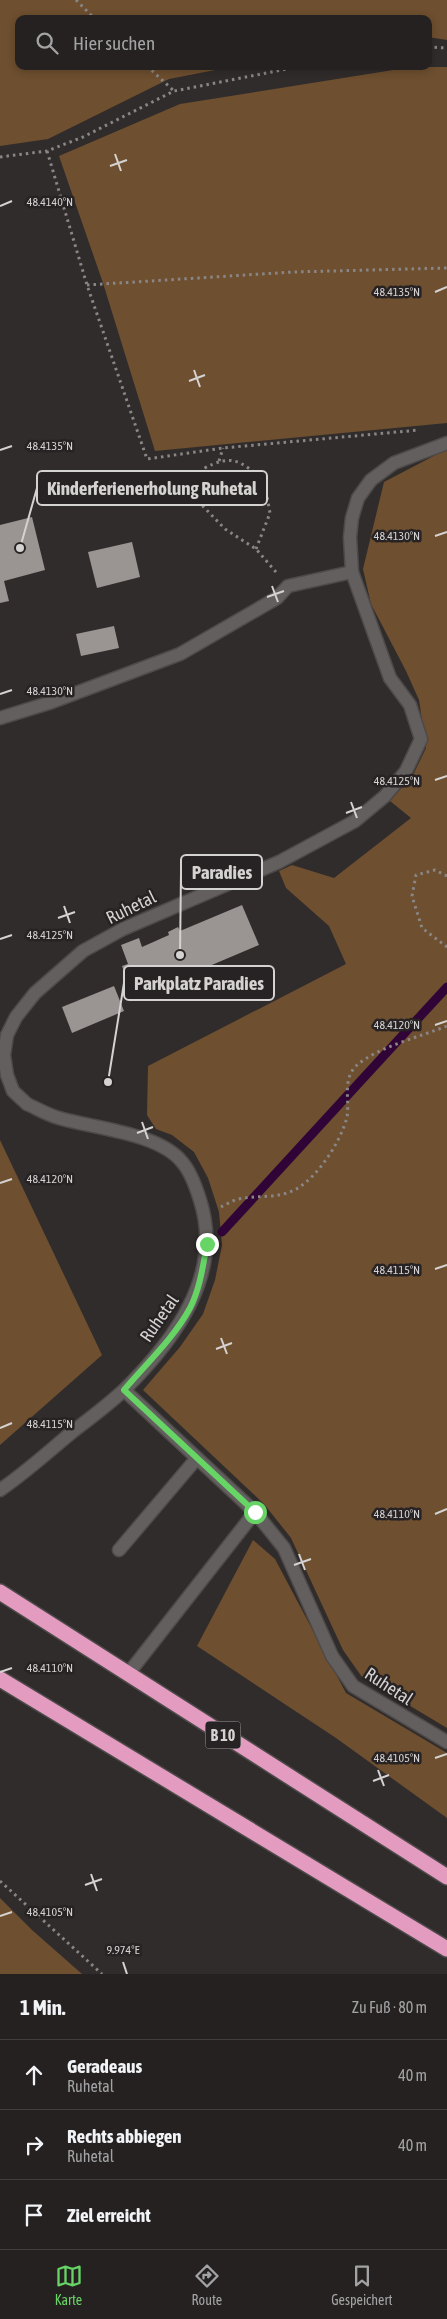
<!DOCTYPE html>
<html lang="de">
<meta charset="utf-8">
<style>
:root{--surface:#252121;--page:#312e2e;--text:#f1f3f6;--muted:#a3a3a5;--line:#423e3f;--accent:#67d466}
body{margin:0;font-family:"Asap Condensed",sans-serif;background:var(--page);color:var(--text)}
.stop{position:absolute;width:15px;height:15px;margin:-11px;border:4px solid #67d466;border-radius:50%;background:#fff}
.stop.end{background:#67d466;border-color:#fff;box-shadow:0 1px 5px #0008}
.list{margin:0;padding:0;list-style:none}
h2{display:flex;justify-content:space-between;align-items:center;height:65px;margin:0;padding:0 20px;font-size:21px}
h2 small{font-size:16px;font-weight:400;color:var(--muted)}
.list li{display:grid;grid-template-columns:32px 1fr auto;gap:15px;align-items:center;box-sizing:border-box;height:70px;padding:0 20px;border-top:1px solid var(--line)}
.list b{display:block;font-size:19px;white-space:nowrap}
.list p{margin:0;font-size:16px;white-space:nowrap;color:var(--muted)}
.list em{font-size:16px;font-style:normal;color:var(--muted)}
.icon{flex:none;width:28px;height:28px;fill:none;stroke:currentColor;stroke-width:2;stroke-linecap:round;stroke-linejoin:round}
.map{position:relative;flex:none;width:447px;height:1974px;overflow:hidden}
.search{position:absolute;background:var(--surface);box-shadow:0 2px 8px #0003;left:15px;right:15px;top:15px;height:55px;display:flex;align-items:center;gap:12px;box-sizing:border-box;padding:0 18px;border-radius:10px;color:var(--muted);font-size:19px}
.sheet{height:275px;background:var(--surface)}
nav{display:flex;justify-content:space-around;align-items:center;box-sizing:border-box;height:70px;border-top:1px solid var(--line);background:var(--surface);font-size:14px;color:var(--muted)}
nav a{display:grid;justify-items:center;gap:2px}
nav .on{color:var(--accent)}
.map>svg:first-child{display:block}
</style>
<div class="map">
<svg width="447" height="1974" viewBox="0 0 447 1974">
<rect width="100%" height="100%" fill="#312c2c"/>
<g fill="#6e4f2f">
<path d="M0,0H447V40L428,37V19H19V66H236L169,79L48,139L0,146Z"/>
<path d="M412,67H447V423L155,451L103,283L59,156L180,104Z"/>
<path d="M447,449V1728L362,1677L343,1650L291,1538L264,1504L143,1390L180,1347L203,1314L215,1280L222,1245L219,1212L208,1178L194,1152L172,1135L156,1129L147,1115L148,1066L346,964L329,926L286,888L279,871L292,865L334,878L411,818L390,801L413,775L426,748L419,700L406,671L371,604L363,569L384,482Z"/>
<path d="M0,1140L102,1355L0,1445Z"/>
<path d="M253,1540L275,1559L346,1693L447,1753V1818L336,1738L197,1646Z"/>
<path d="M0,1898L32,1930L82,1974H0Z"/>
</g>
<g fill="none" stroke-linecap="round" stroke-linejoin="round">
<path stroke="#310438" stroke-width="9" d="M222,1232L447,987"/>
</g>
<g fill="#9a9492">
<path d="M32,517L45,570L4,581L9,601L0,603V525Z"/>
<path d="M132,542L140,577L97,588L88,552Z"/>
<path d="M114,626L119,648L81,656L76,634Z"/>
<path d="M242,905L259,945L141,995L132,973L126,976L122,966L128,964L121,945L139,938L142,947L169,935L168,932L178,927L180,931Z"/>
<path d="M114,986L124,1011L72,1033L62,1007Z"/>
</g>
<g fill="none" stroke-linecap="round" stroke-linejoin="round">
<defs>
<g id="lane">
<path d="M0,718L52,702L180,654L277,598L288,586L352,572"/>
<path d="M27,1104L13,1091L7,1075L4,1055L7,1035L16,1017L35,993L83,951L123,929L279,862L355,821L385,796L406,771L421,739L410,705L390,678L352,572L350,537L352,518L358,498L371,480L394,463L447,443"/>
<path d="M124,1390L255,1512L284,1548L332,1656L353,1686L447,1742"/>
<path d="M119,1550L197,1458"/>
<path d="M128,1674L255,1512"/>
</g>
<path id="street" d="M0,1490C25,1473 48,1452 71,1433C89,1419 108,1405 124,1390C175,1340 224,1274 200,1200C196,1187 191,1172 182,1162C159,1133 93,1128 59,1118C48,1115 38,1109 27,1104"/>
<g id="highway">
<path d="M0,1592L447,1877"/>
<path d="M0,1679L447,1949"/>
</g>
</defs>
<use href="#lane" stroke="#4e4a4a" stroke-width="15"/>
<use href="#street" stroke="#4e4a4a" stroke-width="15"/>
<use href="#highway" stroke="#4e4a4a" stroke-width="18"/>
<g stroke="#8a8686" stroke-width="3" stroke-dasharray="2.5 4" stroke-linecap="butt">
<path d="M76,0L95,19"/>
<path d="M428,47L447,48"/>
<path d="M147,66L174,91"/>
<path d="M47,151L87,285L147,459L223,448L419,430"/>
<path d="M0,157L47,151L83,137L174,91L302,66"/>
<path d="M87,285L293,272L447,268"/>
<path d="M219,461L223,448"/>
<path d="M256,549L270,513L264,480C240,461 232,453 203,469L194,497L225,529L256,549L276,572"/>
<path d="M447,876L435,870L416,875L412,896L422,928L447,947"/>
<path d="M221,1207C225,1205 230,1202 235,1200C255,1194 279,1200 298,1188C319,1175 341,1141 347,1117C350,1100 342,1080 356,1066C375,1048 422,1036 447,1026"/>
<path d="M0,1881L102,1974"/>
</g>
<use href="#lane" stroke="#645f5f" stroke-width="12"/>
<use href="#street" stroke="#645f5f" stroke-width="12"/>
<use href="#highway" stroke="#e39cc0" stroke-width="15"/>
</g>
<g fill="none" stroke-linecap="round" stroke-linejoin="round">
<path stroke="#67d466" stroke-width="6" d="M207,1244C203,1265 200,1289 190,1308C174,1338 146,1364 124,1390L255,1512"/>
</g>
<path fill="none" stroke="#d5d2d2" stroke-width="2" d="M115,154L121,171M110,166L127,160M0,206L12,201M435,292L447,287M194,370L200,387M189,381L205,375M0,450L12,446M435,536L447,532M272,586L278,602M267,597L284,591M0,694L12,690M435,780L447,776M351,802L357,818M346,813L362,807M64,906L70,923M58,918L75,912M0,939L12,935M435,1025L447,1021M142,1122L148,1139M137,1133L153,1127M0,1183L12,1179M435,1269L447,1265M221,1338L227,1354M216,1349L232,1343M0,1428L12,1423M435,1514L447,1509M299,1554L305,1570M294,1565L311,1559M0,1672L12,1668M435,1758L447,1754M378,1770L384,1786M373,1781L389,1775M91,1874L97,1891M85,1885L102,1879M0,1916L12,1912M123,1962L127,1974"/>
<g text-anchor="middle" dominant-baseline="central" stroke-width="5" stroke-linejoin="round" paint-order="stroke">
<rect fill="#272223" stroke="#a19d9e" stroke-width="1" x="205.5" y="1721.5" width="35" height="27" rx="4"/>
<g font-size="16" font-weight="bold" fill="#d5d2d2">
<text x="223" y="1735">B 10</text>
</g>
<g font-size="18" fill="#d5d2d2" stroke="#272223">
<text transform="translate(131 907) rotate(-26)">Ruhetal</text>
<text transform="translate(159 1318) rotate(-55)">Ruhetal</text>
<text transform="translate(389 1686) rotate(33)">Ruhetal</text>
</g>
</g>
<g font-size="12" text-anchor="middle" fill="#d5d2d2" stroke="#272223" stroke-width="5" stroke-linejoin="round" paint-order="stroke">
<text x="50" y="206">48.4140°N</text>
<text x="397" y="296">48.4135°N</text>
<text x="50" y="450">48.4135°N</text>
<text x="397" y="540">48.4130°N</text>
<text x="50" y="695">48.4130°N</text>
<text x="397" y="785">48.4125°N</text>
<text x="50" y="939">48.4125°N</text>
<text x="397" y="1029">48.4120°N</text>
<text x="50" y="1183">48.4120°N</text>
<text x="397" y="1274">48.4115°N</text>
<text x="50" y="1428">48.4115°N</text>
<text x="397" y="1518">48.4110°N</text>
<text x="50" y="1672">48.4110°N</text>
<text x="397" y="1762">48.4105°N</text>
<text x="50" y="1916">48.4105°N</text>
<text x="123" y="1954">9.974°E</text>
</g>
<path fill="none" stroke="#d5d2d2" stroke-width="2" d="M20 548L37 488M180 955L181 872M108 1082L124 983"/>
<g fill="#d5d2d2" stroke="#272223" stroke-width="2">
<circle cx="20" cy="548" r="5"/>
<circle cx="180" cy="955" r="5"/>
<circle cx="108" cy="1082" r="5"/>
</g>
<g fill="#272223" stroke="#d5d2d2" stroke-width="2">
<rect x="37" y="471" width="230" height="34" rx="5"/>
<rect x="181" y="855" width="81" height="34" rx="5"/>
<rect x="124" y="966" width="150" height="34" rx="5"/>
</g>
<g font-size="19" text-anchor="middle" font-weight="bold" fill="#d5d2d2">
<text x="152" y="495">Kinderferienerholung Ruhetal</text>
<text x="222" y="879">Paradies</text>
<text x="199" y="990">Parkplatz Paradies</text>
</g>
</svg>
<div class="stop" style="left:255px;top:1512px"></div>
<div class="stop end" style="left:207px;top:1244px"></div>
<div class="search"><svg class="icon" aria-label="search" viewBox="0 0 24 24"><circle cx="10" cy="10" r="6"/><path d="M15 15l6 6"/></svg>Hier suchen</div>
</div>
<section class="sheet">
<h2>1 Min.<small>Zu Fuß · 80 m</small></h2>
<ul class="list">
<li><svg class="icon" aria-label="ahead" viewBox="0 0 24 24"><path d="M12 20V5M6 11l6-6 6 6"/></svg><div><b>Geradeaus</b><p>Ruhetal</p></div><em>40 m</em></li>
<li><svg class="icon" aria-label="right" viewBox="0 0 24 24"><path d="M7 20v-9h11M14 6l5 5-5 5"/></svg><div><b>Rechts abbiegen</b><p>Ruhetal</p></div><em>40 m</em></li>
<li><svg class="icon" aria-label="arrive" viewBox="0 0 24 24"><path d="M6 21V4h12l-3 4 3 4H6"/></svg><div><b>Ziel erreicht</b></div></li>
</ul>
</section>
<nav>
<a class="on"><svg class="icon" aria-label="map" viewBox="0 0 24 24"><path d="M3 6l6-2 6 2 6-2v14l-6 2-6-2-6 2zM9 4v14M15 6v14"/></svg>Karte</a>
<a><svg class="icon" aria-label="directions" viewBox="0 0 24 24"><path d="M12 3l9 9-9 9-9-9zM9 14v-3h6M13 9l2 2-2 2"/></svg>Route</a>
<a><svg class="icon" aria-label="saved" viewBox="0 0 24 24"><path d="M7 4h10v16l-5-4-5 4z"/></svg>Gespeichert</a>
</nav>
